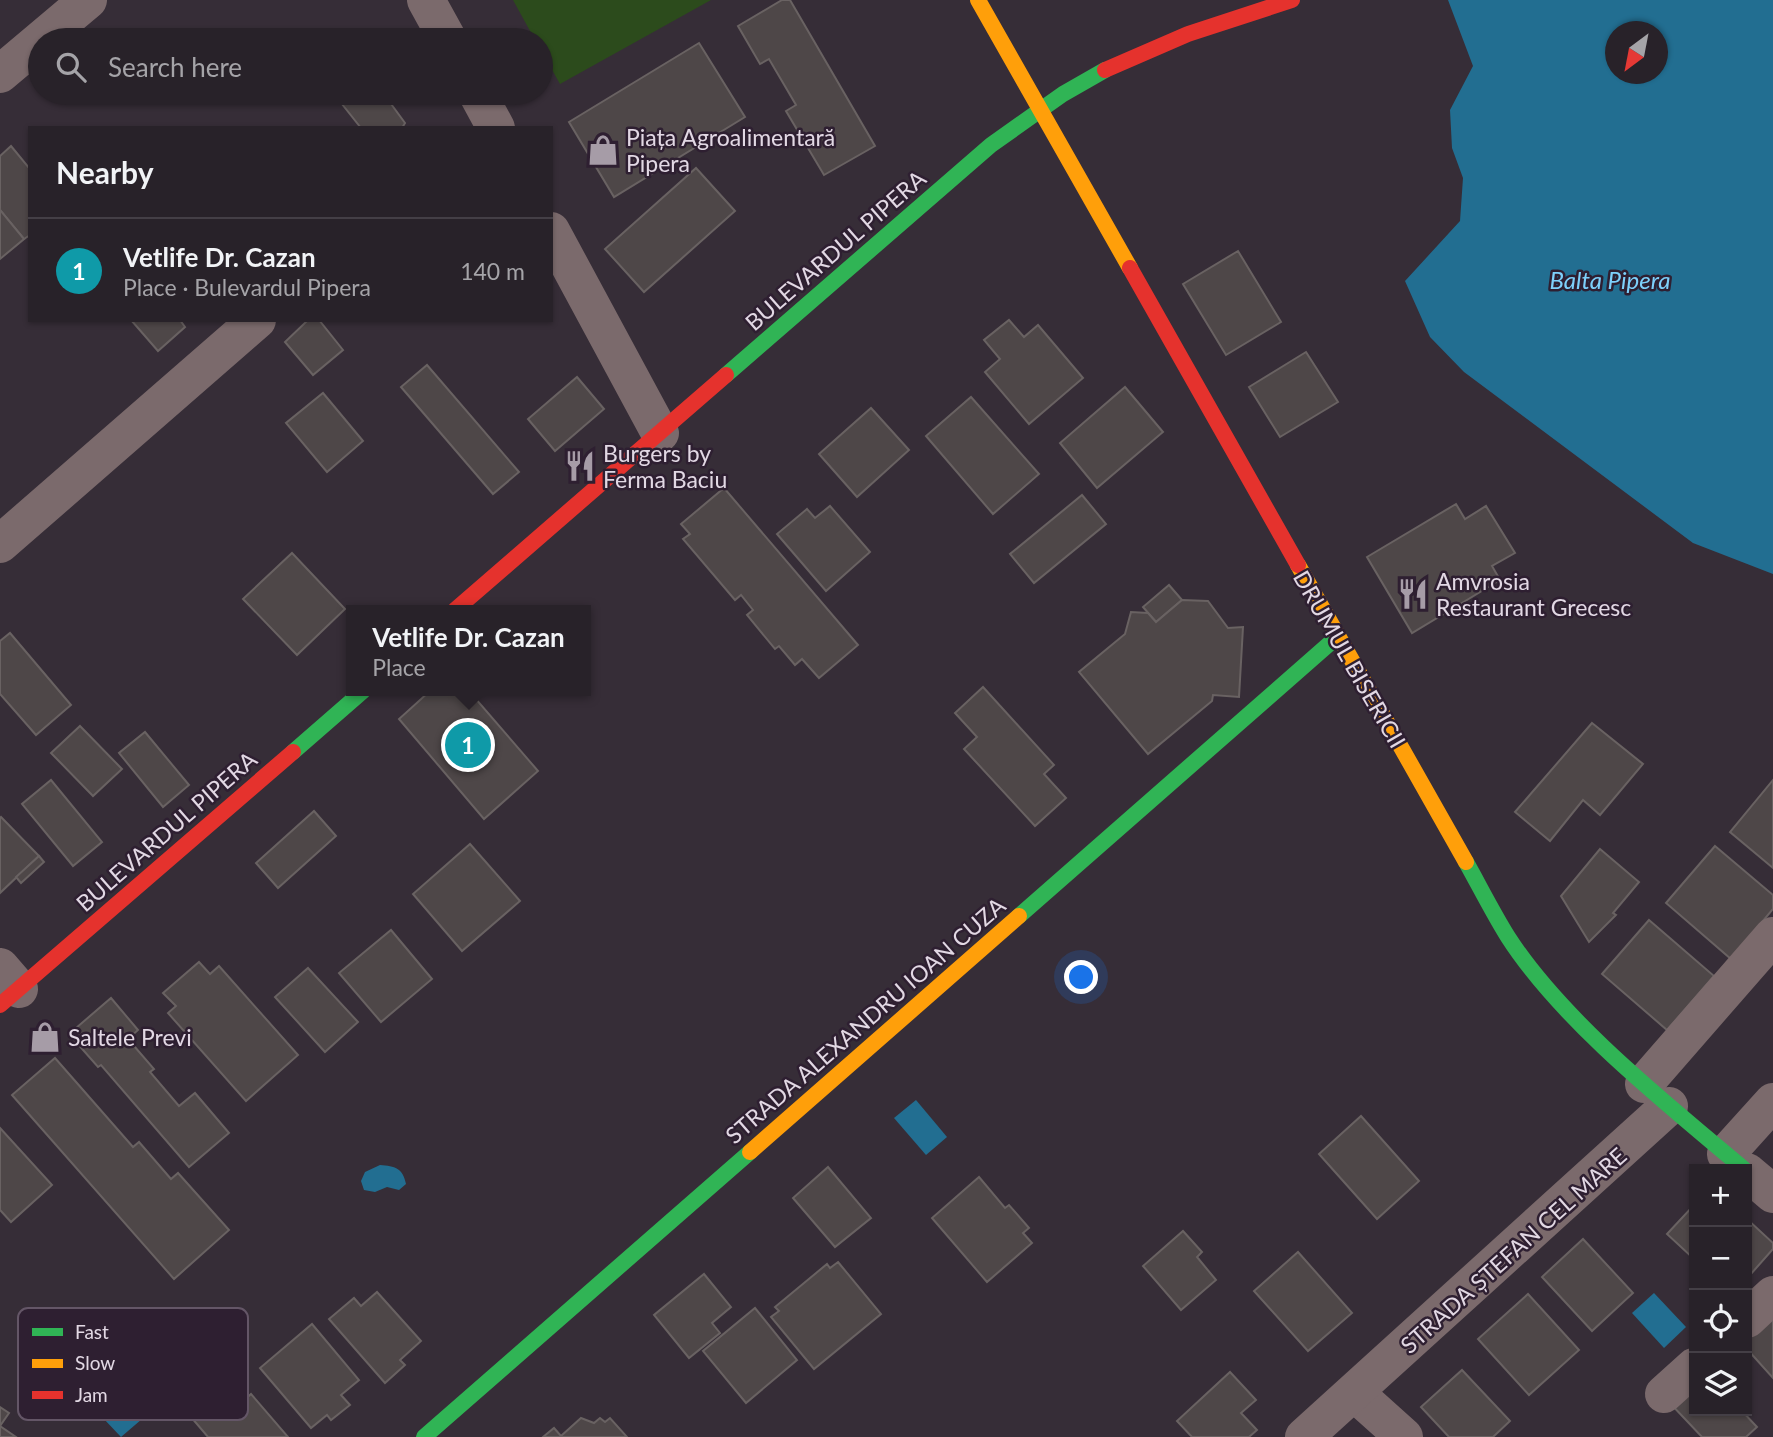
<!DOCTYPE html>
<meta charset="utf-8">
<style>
:root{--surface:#282229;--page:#342f35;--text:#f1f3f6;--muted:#a5a4a8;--line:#443f46;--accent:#a69ca7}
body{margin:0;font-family:Lato,sans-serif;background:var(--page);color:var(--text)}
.controls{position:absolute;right:21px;bottom:21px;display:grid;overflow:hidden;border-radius:0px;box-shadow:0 2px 5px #0004}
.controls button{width:63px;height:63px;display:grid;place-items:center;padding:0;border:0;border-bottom:2px solid var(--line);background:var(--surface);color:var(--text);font:35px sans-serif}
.compass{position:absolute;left:1605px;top:21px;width:63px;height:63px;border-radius:50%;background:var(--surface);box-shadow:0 2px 5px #0004;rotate:212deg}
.you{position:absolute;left:1082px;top:978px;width:24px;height:24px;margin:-18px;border:5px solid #fff;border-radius:50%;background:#1a73e8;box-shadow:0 0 0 10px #1a73e833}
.badge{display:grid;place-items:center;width:46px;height:46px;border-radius:50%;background:var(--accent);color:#fff;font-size:23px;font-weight:700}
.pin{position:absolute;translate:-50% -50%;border:4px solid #fff;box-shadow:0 2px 7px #0006}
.popup{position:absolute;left:346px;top:605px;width:245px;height:91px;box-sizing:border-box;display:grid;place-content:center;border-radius:0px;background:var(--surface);filter:drop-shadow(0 2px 5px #0005);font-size:23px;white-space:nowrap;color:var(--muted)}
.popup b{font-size:26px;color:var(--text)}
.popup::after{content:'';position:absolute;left:50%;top:100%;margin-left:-14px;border:14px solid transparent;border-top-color:var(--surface)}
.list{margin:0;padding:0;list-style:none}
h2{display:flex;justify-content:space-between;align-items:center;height:91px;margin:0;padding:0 28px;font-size:30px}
h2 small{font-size:23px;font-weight:400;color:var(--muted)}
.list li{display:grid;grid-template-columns:46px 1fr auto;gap:21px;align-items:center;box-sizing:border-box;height:105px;padding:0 28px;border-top:2px solid var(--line)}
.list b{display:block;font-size:26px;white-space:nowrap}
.list p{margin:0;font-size:23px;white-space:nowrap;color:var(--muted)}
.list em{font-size:23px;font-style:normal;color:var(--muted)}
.icon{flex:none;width:38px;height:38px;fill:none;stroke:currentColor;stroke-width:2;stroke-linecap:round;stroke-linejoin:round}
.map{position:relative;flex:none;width:1773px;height:1437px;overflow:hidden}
.search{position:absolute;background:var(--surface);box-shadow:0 2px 5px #0004;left:28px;top:28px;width:525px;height:77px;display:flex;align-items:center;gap:18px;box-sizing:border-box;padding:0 24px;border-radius:38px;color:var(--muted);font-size:26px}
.panel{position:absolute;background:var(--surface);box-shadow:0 2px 5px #0004;left:28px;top:126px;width:525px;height:196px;border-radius:0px}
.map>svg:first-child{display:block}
</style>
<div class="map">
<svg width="1773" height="1437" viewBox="0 0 1773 1437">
<rect width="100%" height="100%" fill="#362d37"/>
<path fill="#2c4b1c" d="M513,0H711L560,84L541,50V40H535Z"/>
<g fill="#226e91" fill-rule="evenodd">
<path d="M1448,0H1773V574L1693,543L1464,372L1430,337L1405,281L1460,221L1463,178L1452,148L1450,110L1473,66ZM1616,32H1658V74H1616Z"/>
<path d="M916,1100L947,1137L926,1155L894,1118Z"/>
<path d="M380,1165C395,1166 403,1168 406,1184L399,1190L387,1187L375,1192L364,1190L361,1181L365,1172Z"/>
<path d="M1654,1293L1686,1327L1664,1348L1632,1313Z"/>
<path d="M109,1380L142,1419L121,1437L86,1400Z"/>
</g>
<g fill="#4e4748" stroke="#696262" stroke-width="2">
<path d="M782,0H790L875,146L824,175L786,111L796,105L769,59L760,64L738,26Z"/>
<path d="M699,43L745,117L614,197L569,122Z"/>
<path d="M346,93H383L405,123L402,128H361L338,99Z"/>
<path d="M11,146L30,169V235L24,239L0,210V156Z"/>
<path d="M696,168L735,211L644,292L605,249Z"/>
<path d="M0,210L24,239L0,259Z"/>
<path d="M1238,251L1281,322L1226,355L1183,284Z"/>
<path d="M131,320H180L185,327L158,351Z"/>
<path d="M308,320H319L343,350L313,375L285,342Z"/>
<path d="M1009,320L1024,337L1038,325L1083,378L1029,424L985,372L1000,359L984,340Z"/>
<path d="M1306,352L1338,402L1280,437L1249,387Z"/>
<path d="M427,365L519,472L493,494L401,387Z"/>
<path d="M577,377L604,409L555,451L528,419Z"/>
<path d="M1125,387L1163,432L1097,488L1060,443Z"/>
<path d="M323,393L363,441L327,472L286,423Z"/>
<path d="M971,397L1039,474L993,514L926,436Z"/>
<path d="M871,408L909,450L857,497L819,454Z"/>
<path d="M724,488L858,645L819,678L802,659L795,665L779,646L775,649L747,615L753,610L741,595L735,600L683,539L690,534L681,524Z"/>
<path d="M1082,495L1106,524L1034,583L1010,554Z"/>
<path d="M1456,504L1465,519L1486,506L1515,553L1492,566L1500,580L1412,633L1367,557Z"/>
<path d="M830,506L870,552L826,591L777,534L807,509L815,518Z"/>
<path d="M292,553L345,609L297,655L243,599Z"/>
<path d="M1169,585L1182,600L1156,622L1143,607Z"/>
<path d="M1182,600L1208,601L1228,628L1243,627L1239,697L1213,695L1212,701L1148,754L1079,672L1125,634L1131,612L1148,613L1156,622Z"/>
<path d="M10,633L71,705L36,735L0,694V641Z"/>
<path d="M983,687L1054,765L1044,774L1066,798L1035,826L964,749L977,737L955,713Z"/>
<path d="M430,691H469L538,771L484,819L399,719Z"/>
<path d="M1592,723L1643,764L1600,815L1583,800L1550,841L1515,812Z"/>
<path d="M80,726L122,769L93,796L51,753Z"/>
<path d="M145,732L189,785L163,807L119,753Z"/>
<path d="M51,780L102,842L73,866L22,804Z"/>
<path d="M1773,780V868L1730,832Z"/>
<path d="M314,811L336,836L278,888L256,863Z"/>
<path d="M1,817L39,856L0,893V818Z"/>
<path d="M470,844L520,901L462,951L413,894Z"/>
<path d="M1715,846L1773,895V909L1731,959L1666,903Z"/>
<path d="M1600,849L1639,882L1613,913L1616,915L1589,942L1561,896Z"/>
<path d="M39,856L44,862L21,883L16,877Z"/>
<path d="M1649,920L1714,976L1667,1030L1602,974Z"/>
<path d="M391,930L432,979L381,1022L339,973Z"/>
<path d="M199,962L210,974L219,966L298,1055L246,1101L168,1013L176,1006L163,993Z"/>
<path d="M308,968L358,1022L325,1052L275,997Z"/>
<path d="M111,998L138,1030L128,1039L154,1069L150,1072L179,1106L195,1093L229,1133L189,1167L101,1065L98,1067L69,1034Z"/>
<path d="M55,1058L133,1147L139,1142L171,1179L178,1173L229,1230L174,1279L12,1095Z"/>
<path d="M1361,1116L1419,1181L1377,1219L1319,1154Z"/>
<path d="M0,1128L52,1185L11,1222L0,1210Z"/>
<path d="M828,1167L871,1218L835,1247L793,1198Z"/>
<path d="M979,1177L1005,1208L1009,1205L1029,1228L1023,1233L1032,1243L987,1282L932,1218Z"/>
<path d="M1694,1205V1259L1667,1234Z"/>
<path d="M1747,1219L1773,1243V1249L1750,1275L1747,1272Z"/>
<path d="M1183,1231L1202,1252L1197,1257L1216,1280L1181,1310L1143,1266Z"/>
<path d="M1583,1239L1633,1293L1592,1331L1542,1277Z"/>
<path d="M1298,1252L1352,1313L1308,1351L1254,1291Z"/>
<path d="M838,1262L881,1314L814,1369L771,1317L779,1311L775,1307L827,1264L830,1268Z"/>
<path d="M704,1274L731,1307L712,1323L720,1333L689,1358L654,1315Z"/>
<path d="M377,1292L421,1341L400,1360L405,1365L385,1383L329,1319L354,1298L361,1306Z"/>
<path d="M1528,1294L1579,1350L1529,1395L1478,1339Z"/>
<path d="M1773,1306V1378L1747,1349V1329Z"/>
<path d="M755,1308L797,1360L746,1403L703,1351Z"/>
<path d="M312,1324L359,1380L341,1395L350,1405L331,1420L327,1415L311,1428L260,1368Z"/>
<path d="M1462,1370L1510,1421L1493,1437H1449L1421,1407Z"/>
<path d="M1230,1372L1256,1400L1241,1413L1257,1430L1249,1437H1192L1177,1421Z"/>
<path d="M1694,1377V1411H1742L1757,1427L1746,1437H1702L1668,1401Z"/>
<path d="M221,1378L242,1402L251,1394L288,1437H208L185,1410Z"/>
<path d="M0,1407L9,1413L0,1426Z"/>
<path d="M581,1418L594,1423L600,1418L605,1422L610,1418L627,1437H543L554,1428L561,1436Z"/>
<path d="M0,1426L16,1437H0Z"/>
</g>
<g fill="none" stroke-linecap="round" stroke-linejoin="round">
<g stroke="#7b6a6c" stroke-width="38">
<path d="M426,0L448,40"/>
<path d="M0,74L88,0"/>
<path d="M477,93L496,128"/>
<path d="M551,231L660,433"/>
<path d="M0,544L257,320"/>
<path d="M0,967L19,989"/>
<path d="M1644,1084L1773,936"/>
<path d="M1726,1154L1773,1102"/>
<path d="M1747,1172L1773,1194"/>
<path d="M1747,1319L1773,1295"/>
<path d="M1355,1393L1404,1437"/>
<path d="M1664,1394L1694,1367"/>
<path d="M1304,1437L1669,1106"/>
</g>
<g stroke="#30b455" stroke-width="16">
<path d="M726,375L991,145L1063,94L1105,70"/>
<path d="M293,752L363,691"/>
<path d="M1466,862C1480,887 1493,913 1508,937C1562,1021 1667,1104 1744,1169"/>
<path d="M1019,916L1337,637"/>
<path d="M424,1437L750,1152"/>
</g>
<g stroke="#ff9f0a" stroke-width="16">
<path d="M978,0L1130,268"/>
<path d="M1298,565L1466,862"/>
<path d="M750,1152L1019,916"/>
</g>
<g stroke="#e5322d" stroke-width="16">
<path d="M1105,70L1188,34L1292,0"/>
<path d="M1130,268L1298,565"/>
<path d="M455,610L726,375"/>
<path d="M0,1005L293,752"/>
</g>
</g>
<defs>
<symbol id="shop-bare" viewBox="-9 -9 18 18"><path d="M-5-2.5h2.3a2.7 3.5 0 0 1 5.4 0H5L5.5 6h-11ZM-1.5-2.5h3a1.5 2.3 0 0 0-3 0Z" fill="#a69ca7" stroke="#2e1f31" stroke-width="2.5" paint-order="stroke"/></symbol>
<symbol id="restaurant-bare" viewBox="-9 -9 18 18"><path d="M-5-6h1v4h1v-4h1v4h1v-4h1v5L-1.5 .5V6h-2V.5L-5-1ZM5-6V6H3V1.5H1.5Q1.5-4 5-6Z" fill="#a69ca7" stroke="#2e1f31" stroke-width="2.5" paint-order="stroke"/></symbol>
</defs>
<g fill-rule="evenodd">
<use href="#shop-bare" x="581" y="128" width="44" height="44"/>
<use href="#restaurant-bare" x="558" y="444" width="44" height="44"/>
<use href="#restaurant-bare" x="1391" y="572" width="44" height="44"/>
<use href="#shop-bare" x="23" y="1015" width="44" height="44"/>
</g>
<g text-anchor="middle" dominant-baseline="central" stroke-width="5" stroke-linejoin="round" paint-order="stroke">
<g font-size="23" fill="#e2d8e4" stroke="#2e1f31" text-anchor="start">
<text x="626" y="137">Piața Agroalimentară<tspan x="626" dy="26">Pipera</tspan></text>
<text x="603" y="453">Burgers by<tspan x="603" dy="26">Ferma Baciu</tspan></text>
<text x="1436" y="581">Amvrosia<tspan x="1436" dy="26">Restaurant Grecesc</tspan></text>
<text x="68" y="1037">Saltele Previ</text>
</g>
<g font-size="23" fill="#e2d8e4" stroke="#2e1f31">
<text transform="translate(835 250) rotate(-41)">BULEVARDUL PIPERA</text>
<text transform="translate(1350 659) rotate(60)">DRUMUL BISERICII</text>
<text transform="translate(166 831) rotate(-41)">BULEVARDUL PIPERA</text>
<text transform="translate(865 1020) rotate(-41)">STRADA ALEXANDRU IOAN CUZA</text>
<text transform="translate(1513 1250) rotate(-42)">STRADA ȘTEFAN CEL MARE</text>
</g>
<g font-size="24" font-style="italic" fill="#7dd0fb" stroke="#2e1f31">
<text x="1610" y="279">Balta Pipera</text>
</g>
</g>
<rect x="18" y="1308" width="230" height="112" rx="10" fill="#2e1f31" stroke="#645667" stroke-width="2"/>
<rect x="32" y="1328" width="31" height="8" fill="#30b455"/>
<rect x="32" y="1359" width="31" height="9" fill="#ff9f0a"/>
<rect x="32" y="1391" width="31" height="8" fill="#e5322d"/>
<g font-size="19" fill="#e2d8e4">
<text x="75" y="1339">Fast</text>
<text x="75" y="1370">Slow</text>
<text x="75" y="1402">Jam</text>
</g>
</svg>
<div class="controls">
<button>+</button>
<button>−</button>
<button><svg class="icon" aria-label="locate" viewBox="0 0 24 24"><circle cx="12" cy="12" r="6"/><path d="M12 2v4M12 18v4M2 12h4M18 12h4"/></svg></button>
<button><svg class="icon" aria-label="layers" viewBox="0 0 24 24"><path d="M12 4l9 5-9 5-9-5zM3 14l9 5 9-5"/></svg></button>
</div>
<svg class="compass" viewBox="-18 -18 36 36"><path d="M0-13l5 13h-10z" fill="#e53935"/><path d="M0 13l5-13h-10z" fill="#a5a4a8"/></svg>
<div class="you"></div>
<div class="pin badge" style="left:468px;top:745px;background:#0f9aa8">1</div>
<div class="popup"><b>Vetlife Dr. Cazan</b>Place</div>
<div class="search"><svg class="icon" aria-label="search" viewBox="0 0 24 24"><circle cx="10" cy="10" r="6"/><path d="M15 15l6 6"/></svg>Search here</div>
<section class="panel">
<h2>Nearby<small></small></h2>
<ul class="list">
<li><span class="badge" style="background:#0f9aa8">1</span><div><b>Vetlife Dr. Cazan</b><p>Place · Bulevardul Pipera</p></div><em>140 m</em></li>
</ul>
</section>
</div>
